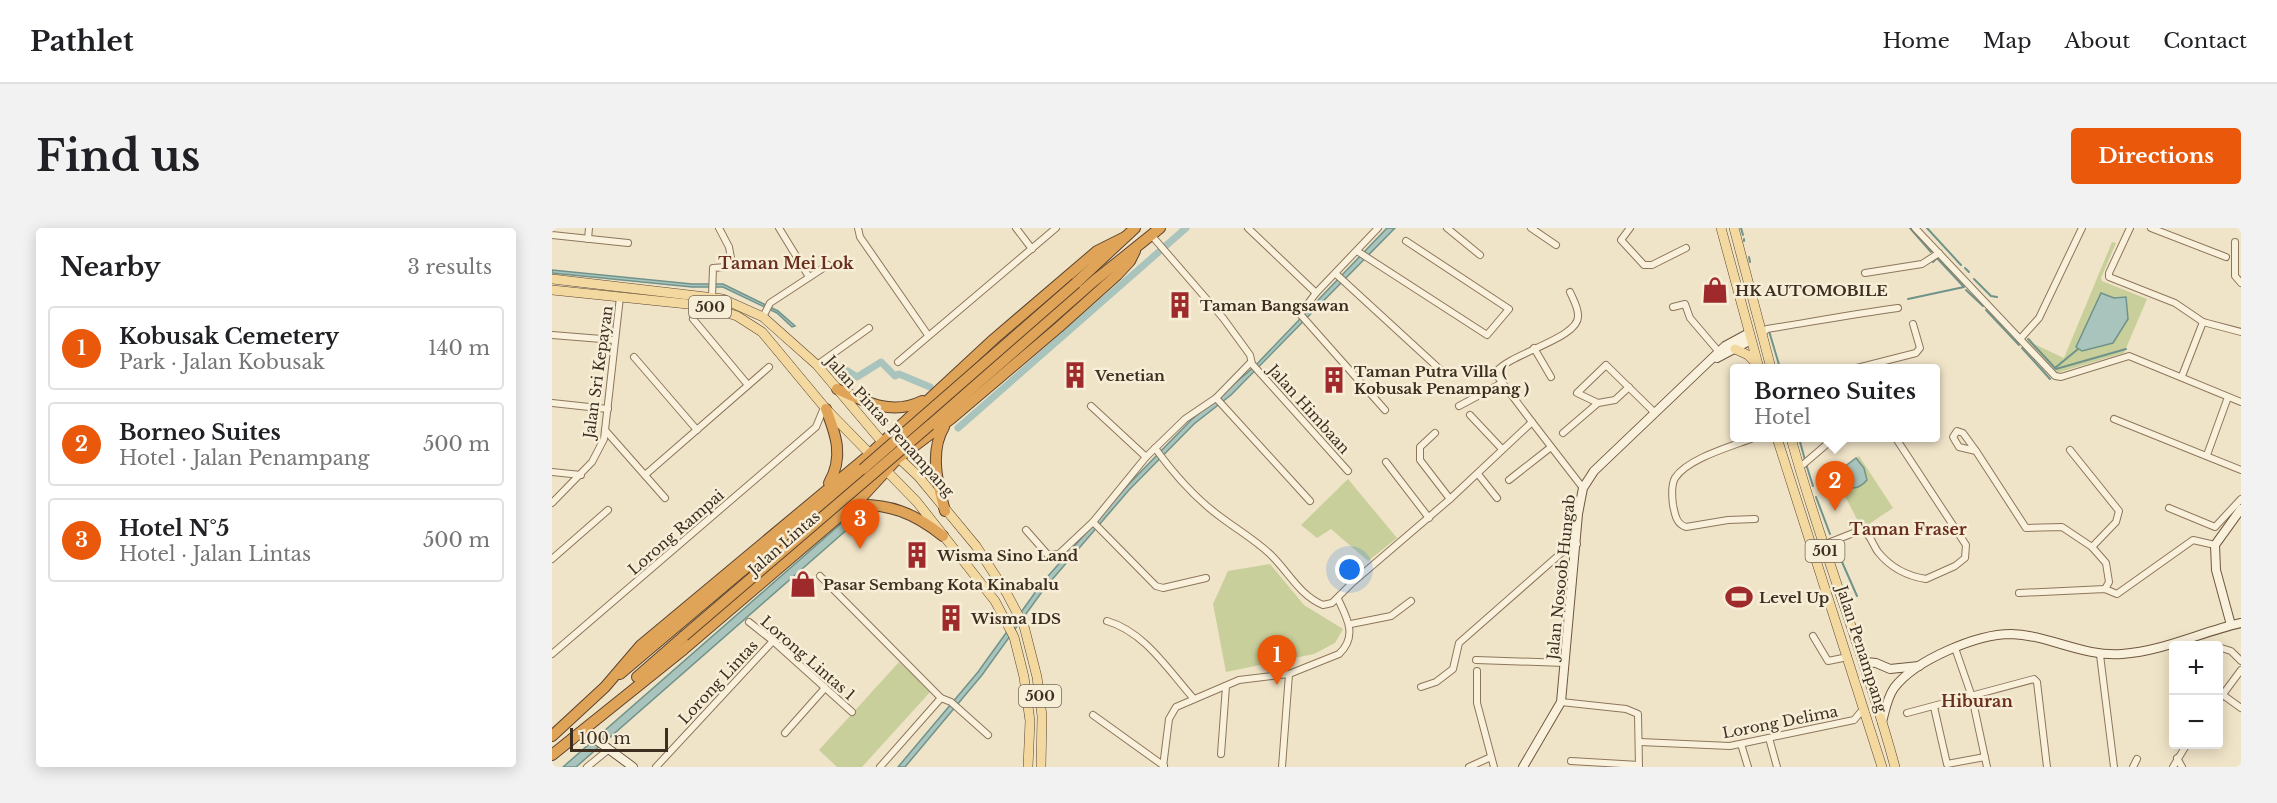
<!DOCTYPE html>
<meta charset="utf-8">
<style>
:root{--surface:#fff;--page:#f2f2f2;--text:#202124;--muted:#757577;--line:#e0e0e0;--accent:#ea580c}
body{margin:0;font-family:"Libre Baskerville",serif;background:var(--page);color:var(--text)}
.controls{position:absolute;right:18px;bottom:18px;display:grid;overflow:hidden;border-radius:6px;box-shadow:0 3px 15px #0003}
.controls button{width:54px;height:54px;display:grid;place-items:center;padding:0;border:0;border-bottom:2px solid var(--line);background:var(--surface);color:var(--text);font:30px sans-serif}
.scale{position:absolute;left:18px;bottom:15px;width:98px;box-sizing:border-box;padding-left:6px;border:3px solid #3d2e20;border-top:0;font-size:16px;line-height:21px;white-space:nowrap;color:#3d2e20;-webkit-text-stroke:4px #f7eed8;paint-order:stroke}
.you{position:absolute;left:798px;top:342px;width:21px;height:21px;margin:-15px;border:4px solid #fff;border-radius:50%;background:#1a73e8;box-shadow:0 0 0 9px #1a73e833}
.badge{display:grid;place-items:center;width:39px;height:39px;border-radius:50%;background:var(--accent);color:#fff;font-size:20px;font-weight:700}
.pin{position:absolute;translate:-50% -50px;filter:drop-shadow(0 2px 3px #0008)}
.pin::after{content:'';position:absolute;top:32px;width:21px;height:18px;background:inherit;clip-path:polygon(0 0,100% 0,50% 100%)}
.popup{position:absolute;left:1178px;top:136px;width:210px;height:78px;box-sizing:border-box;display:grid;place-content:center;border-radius:6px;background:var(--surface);filter:drop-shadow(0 2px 4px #0005);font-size:20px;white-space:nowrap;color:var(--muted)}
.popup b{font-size:22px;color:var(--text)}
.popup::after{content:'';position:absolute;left:50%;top:100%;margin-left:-12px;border:12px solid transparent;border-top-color:var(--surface)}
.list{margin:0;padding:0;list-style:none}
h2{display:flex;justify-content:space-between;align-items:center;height:78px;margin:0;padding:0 24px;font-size:26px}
h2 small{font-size:20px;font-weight:400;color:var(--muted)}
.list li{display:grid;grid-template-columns:39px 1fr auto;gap:18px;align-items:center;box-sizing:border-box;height:84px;margin:0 12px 12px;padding:0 12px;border:2px solid var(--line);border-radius:6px}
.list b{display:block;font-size:22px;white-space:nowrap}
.list p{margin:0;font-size:20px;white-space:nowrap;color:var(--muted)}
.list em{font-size:20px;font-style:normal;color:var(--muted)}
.map{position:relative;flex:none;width:1689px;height:539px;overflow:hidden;border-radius:6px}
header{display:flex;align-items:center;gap:36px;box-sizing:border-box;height:84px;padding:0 30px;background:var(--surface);border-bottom:2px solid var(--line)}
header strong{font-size:28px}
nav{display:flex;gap:33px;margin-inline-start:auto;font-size:21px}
.intro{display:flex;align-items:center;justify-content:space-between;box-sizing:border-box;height:144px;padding:0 36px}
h1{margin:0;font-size:42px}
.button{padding:15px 27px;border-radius:6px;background:var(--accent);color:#fff;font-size:21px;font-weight:700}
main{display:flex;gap:36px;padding:0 36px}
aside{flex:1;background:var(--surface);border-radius:6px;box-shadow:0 3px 15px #0003}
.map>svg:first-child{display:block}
</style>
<header>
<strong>Pathlet</strong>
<nav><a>Home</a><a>Map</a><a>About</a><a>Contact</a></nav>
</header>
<div class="intro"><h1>Find us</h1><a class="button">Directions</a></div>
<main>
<aside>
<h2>Nearby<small>3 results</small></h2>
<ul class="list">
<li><span class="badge">1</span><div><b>Kobusak Cemetery</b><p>Park · Jalan Kobusak</p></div><em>140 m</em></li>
<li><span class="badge">2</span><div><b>Borneo Suites</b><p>Hotel · Jalan Penampang</p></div><em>500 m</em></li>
<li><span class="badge">3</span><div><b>Hotel N°5</b><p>Hotel · Jalan Lintas</p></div><em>500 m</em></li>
</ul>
</aside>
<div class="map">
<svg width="1689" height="539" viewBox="0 0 1689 539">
<rect width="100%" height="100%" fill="#f0e4c8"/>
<g fill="#c9cf9b" fill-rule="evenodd">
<path d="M1560,14L1564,15L1549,50L1550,53L1595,71L1572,125L1505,145L1475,112L1478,110L1482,116L1512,130ZM1549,65C1566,71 1572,73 1576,91L1561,115L1530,123L1524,119Z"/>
<path d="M1307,228L1341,280L1314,298L1308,297L1282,247L1288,256L1312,240L1304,230Z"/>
<path d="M796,251L845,310L816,333L779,301L765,310L749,297Z"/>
<path d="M718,336L752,377L791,401L783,415L762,426L674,444L661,376L676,343Z"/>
<path d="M347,434L379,463L310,539H285L267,522Z"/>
</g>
<g fill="#a9c4bc" stroke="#6f938a" stroke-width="1.5">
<path d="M835,0H843L679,167L642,196L577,262L492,361L430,447L353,539H346L426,444L490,355L576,257L639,192L702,139Z"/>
<path d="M0,42L140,56H171L226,83L243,98L240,99L225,85L171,59H140L0,45Z"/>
<path d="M1549,65L1562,70L1574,69L1576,91L1561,115L1530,123L1524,119Z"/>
<path d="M1304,230L1312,240L1315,252C1303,266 1290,260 1283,246Z"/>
<path d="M300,286L306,292L24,539H11Z"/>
</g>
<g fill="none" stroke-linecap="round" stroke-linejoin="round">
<g stroke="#6f938a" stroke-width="2">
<path d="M1189,0L1191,7"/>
<path d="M1358,0L1379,24"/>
<path d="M1375,0L1409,37"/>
<path d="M1192,11V13"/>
<path d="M1197,29L1198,34"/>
<path d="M1413,40L1417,44"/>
<path d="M1422,51L1439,68L1445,69"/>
<path d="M1414,62L1431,78"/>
<path d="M1356,71L1412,59L1385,30L1381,34"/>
<path d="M1434,82L1467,117"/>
<path d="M1217,103L1228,140"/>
<path d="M1476,111L1504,141L1574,121"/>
<path d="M1470,120L1498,151"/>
<path d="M1503,140L1526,121"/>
<path d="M1247,210L1253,232"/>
<path d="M1254,236L1261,258"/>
<path d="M1264,269L1278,306"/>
<path d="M1283,318L1305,368"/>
</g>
<g stroke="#a9c4bc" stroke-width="7">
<path d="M281,134L305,149L329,134L343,148L347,146L378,159"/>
<path d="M406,200L634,0"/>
</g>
<defs>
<g id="street">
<path d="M227,0L257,49"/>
<path d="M306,0L308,9L376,107"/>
<path d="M464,0L480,21"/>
<path d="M696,0L764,65L826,0"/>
<path d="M895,0L928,27"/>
<path d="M979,0L1004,17"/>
<path d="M1078,0L1069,12L1092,37H1100L1134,20"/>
<path d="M1363,0L1503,148L1509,149L1577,128L1689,174"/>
<path d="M1578,0L1557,45V49L1623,75L1651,94L1689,104"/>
<path d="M1599,0L1674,29"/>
<path d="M0,7L76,15"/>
<path d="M600,8L671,90L698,127L700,136L796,243"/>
<path d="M36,11L37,0"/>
<path d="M1683,14V48L1689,55"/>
<path d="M805,23L935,107L957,81L854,13"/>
<path d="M1313,45L1370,36L1387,25"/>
<path d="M784,46L894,147"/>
<path d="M764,65L748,86L833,182"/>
<path d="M160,68L161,40L174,39L179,30L177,19L167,0"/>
<path d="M1121,79L1133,76L1138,90L1167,124"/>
<path d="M211,89L218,75L276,37"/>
<path d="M141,91L196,157"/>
<path d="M1210,106L1215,101C1259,94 1302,86 1346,80"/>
<path d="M0,107L62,112"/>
<path d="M1468,111L1487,90L1530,0"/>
<path d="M982,120L999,149"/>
<path d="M82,129L145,202"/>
<path d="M346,134L504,0"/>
<path d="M265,137L317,100"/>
<path d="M1305,140L1364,125L1368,120L1361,96"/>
<path d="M1630,148L1651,94"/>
<path d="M664,170L758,273"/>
<path d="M0,175L56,181"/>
<path d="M1046,175L1025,165L1054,137L1102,184"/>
<path d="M539,178L594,229L633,191L664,170L699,134"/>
<path d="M907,178L950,155"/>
<path d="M918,187L950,221"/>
<path d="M1562,191L1689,242"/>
<path d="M980,194L946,149L944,144C958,125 1029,110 1026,87C1026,79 1021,71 1018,64"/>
<path d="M53,202L113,270"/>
<path d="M1405,203L1411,205L1424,223L1407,219L1401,209Z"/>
<path d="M883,205L868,219V232L898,271"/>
<path d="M1011,205L1046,175L1063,172L1077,159"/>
<path d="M1201,210C1181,218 1136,230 1123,250C1119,257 1120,269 1121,277C1123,286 1124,296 1134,299L1176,292L1203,291"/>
<path d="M603,220C621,245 645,272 670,290C686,302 703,312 718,326C736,343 747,367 771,377L780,375L800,355L898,271L980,194L1031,260"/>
<path d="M1518,222L1567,283L1564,294L1540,319"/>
<path d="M1424,223L1474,300L1510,299L1540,319L1554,335L1557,354L1553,361"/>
<path d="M1655,227L1676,169"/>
<path d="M834,234L877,290"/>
<path d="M1247,240L1282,210"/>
<path d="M0,244L29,247"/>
<path d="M926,246L945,270"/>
<path d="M93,247L217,139"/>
<path d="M957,252L999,219"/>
<path d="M0,275L40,234L52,211L68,69"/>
<path d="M1617,280L1663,299L1689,271"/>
<path d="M541,294L604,358L611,360L654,350"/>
<path d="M474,302L496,327L507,326L541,294L594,229"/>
<path d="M1271,317L1309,302C1319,306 1320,316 1326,324C1339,340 1354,348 1374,351L1403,338L1413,330L1414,317L1345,212"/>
<path d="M0,331L56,282"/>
<path d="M268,348L389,470L399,474L436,507"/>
<path d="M1467,365L1553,361L1565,366L1641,312L1663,317"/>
<path d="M555,393C593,404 616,442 642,471"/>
<path d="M197,394L221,413L300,484"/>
<path d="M799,396L839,388L859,373"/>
<path d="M1261,408L1276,433L1296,429"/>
<path d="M1666,419L1679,423L1689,433"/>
<path d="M1403,420L1420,469L1435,539"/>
<path d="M0,426L264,199L271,182"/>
<path d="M1548,427L1562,539"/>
<path d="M924,432L1013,435"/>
<path d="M925,443V475L942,539"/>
<path d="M869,459L884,454L901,441L907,415L1015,320L1025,316"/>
<path d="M1671,467L1689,480"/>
<path d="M1666,473L1689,442"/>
<path d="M1009,474L1074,481L1086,486L1087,539"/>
<path d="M1382,479L1395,536L1433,529"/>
<path d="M1355,485L1482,451L1485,454L1495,539"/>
<path d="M541,487L612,538"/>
<path d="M233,505L273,460"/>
<path d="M1217,510L1225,539"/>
<path d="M1088,514L1178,518L1302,492L1312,480"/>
<path d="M1189,516L1196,539"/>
<path d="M669,526L674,458"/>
<path d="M1625,530L1630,539"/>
<path d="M1019,533L1087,537"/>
<path d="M35,539L56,522"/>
<path d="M104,539L221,413"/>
<path d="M328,539L389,470"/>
<path d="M611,539L617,491L624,479L687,452L737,446L787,426C806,408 795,390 786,371"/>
<path d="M730,539L737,446"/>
<path d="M917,539L939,529"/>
<path d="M1581,539L1585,531"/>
<path d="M1621,539L1635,516"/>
</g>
<g id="secondary">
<path d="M1165,130L1199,112"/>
<path d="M1679,397L1664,342L1663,317L1689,281"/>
<path d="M1313,434L1324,435L1338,441L1367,438"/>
<path d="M1330,494C1333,483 1335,470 1342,460C1363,432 1425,406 1459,406C1497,407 1531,429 1570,426C1612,423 1649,404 1689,395"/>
<path d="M26,507L39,508L81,539"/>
<path d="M971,539L1009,474L1026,286L1031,260L1042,243L1173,118L1197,105"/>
</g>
<g id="primary">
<path d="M1169,0L1207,140"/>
<path d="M1182,0L1219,140"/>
<path d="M0,51L171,71L211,89L265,137L331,215L366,248L424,318L454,364L472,398L485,449L490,488L489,539"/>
<path d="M0,62L155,78L185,88L210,104L274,181L365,274L443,373L462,409L472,449L478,493L476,539"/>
<path d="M1183,121L1196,127L1203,134"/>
<path d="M1225,210L1330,539"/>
<path d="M1239,210C1269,321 1313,427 1343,539"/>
</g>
<g id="highway">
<path d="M524,55L583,0"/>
<path d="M285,161C313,174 340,188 370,173"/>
<path d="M274,181C284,207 292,229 277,255"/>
<path d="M378,197L542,53L608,0"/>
<path d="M392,199C377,224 386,257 393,283"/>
<path d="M300,277C337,275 362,285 391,308"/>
<path d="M68,446L311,241"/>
<path d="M85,449L132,408"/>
<path d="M0,508L53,459L89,417L317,227L442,111L545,23L573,9"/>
<path d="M0,527L132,421L310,269L345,231L400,190L507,99L565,47L578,33L583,23"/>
</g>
</defs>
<use href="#street" stroke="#8d765c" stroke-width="8"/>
<use href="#secondary" stroke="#6f573f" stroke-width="10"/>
<use href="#primary" stroke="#5b4430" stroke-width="10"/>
<use href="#highway" stroke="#5b4430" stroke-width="12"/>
<use href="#street" stroke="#faf1dc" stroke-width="6"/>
<use href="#secondary" stroke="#faf1dc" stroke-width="8"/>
<use href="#primary" stroke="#f3d9a0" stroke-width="9"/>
<use href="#highway" stroke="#e0a458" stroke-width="10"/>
<defs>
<g id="highway-bridge">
<path d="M311,241L524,55"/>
<path d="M132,408L378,197"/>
</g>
</defs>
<use href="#highway-bridge" stroke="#5b4430" stroke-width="12" stroke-linecap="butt"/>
<use href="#highway-bridge" stroke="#e0a458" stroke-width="10"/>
</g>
<defs>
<symbol id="shop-bare" viewBox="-9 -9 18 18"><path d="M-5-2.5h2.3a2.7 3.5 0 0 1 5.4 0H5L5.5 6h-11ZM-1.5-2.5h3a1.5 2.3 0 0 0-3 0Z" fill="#9e2a2b" stroke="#f7eed8" stroke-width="2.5" paint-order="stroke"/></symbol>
<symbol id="building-bare" viewBox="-9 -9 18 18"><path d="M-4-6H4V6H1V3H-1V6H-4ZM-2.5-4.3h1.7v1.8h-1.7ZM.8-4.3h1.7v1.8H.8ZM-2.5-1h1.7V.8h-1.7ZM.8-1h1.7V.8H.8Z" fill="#9e2a2b" stroke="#f7eed8" stroke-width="2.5" paint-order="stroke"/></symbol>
<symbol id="stadium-bare" viewBox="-9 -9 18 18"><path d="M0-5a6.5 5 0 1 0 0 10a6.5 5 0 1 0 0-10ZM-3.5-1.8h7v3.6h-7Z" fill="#9e2a2b" stroke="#f7eed8" stroke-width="2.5" paint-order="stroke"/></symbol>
</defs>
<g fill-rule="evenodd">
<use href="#shop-bare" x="1144" y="43" width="38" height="38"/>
<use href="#building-bare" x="609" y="58" width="38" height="38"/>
<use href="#building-bare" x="504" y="128" width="38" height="38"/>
<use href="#building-bare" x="763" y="133" width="38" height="38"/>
<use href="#building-bare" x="346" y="308" width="38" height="38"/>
<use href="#shop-bare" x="232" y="337" width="38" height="38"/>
<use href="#stadium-bare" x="1168" y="350" width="38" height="38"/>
<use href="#building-bare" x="380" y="371" width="38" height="38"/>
</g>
<g text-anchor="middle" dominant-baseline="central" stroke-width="5" stroke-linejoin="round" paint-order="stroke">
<g fill="#f7eed8" stroke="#756857" stroke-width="1.5">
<rect x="137" y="68" width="42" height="22" rx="4.5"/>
<rect x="1253.5" y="312" width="39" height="22" rx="4.5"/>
<rect x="467" y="457" width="42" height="22" rx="4.5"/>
</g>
<g font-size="14" font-weight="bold" fill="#3d2e20">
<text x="158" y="79">500</text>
<text x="1273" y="323">501</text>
<text x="488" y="468">500</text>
</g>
<g font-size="15" font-weight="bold" fill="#3d2e20" stroke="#f7eed8" text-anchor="start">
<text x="1183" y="62">HK AUTOMOBILE</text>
<text x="648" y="77">Taman Bangsawan</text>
<text x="802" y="143">Taman Putra Villa (<tspan x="802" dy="17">Kobusak Penampang )</tspan></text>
<text x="543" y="147">Venetian</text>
<text x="385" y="327">Wisma Sino Land</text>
<text x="271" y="356">Pasar Sembang Kota Kinabalu</text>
<text x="1207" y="369">Level Up</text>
<text x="419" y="390">Wisma IDS</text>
</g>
<g font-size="15" fill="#3d2e20" stroke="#f7eed8">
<text transform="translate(46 144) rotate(-82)">Jalan Sri Kepayan</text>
<text transform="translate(757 181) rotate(48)">Jalan Himbaan</text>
<text transform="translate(338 198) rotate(48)">Jalan Pintas Penampang</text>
<text transform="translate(124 304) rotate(-41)">Lorong Rampai</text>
<text transform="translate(232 315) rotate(-41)">Jalan Lintas</text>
<text transform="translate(1009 349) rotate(-84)">Jalan Nosoob Hungab</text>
<text transform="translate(1310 421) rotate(72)">Jalan Penampang</text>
<text transform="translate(256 430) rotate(41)">Lorong Lintas 1</text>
<text transform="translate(166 454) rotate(-47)">Lorong Lintas</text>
<text transform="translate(1228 494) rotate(-11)">Lorong Delima</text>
</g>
<g font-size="16" font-weight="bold" fill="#6b2e1e" stroke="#f7eed8">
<text x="234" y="35">Taman Mei Lok</text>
<text x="1356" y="301">Taman Fraser</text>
<text x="1425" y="473">Hiburan</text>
</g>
</g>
</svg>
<div class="controls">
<button>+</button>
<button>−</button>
</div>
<div class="scale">100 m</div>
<div class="you"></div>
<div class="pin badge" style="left:725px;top:457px">1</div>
<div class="pin badge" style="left:1283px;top:283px">2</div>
<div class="popup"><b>Borneo Suites</b>Hotel</div>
<div class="pin badge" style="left:308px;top:321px">3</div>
</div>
</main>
